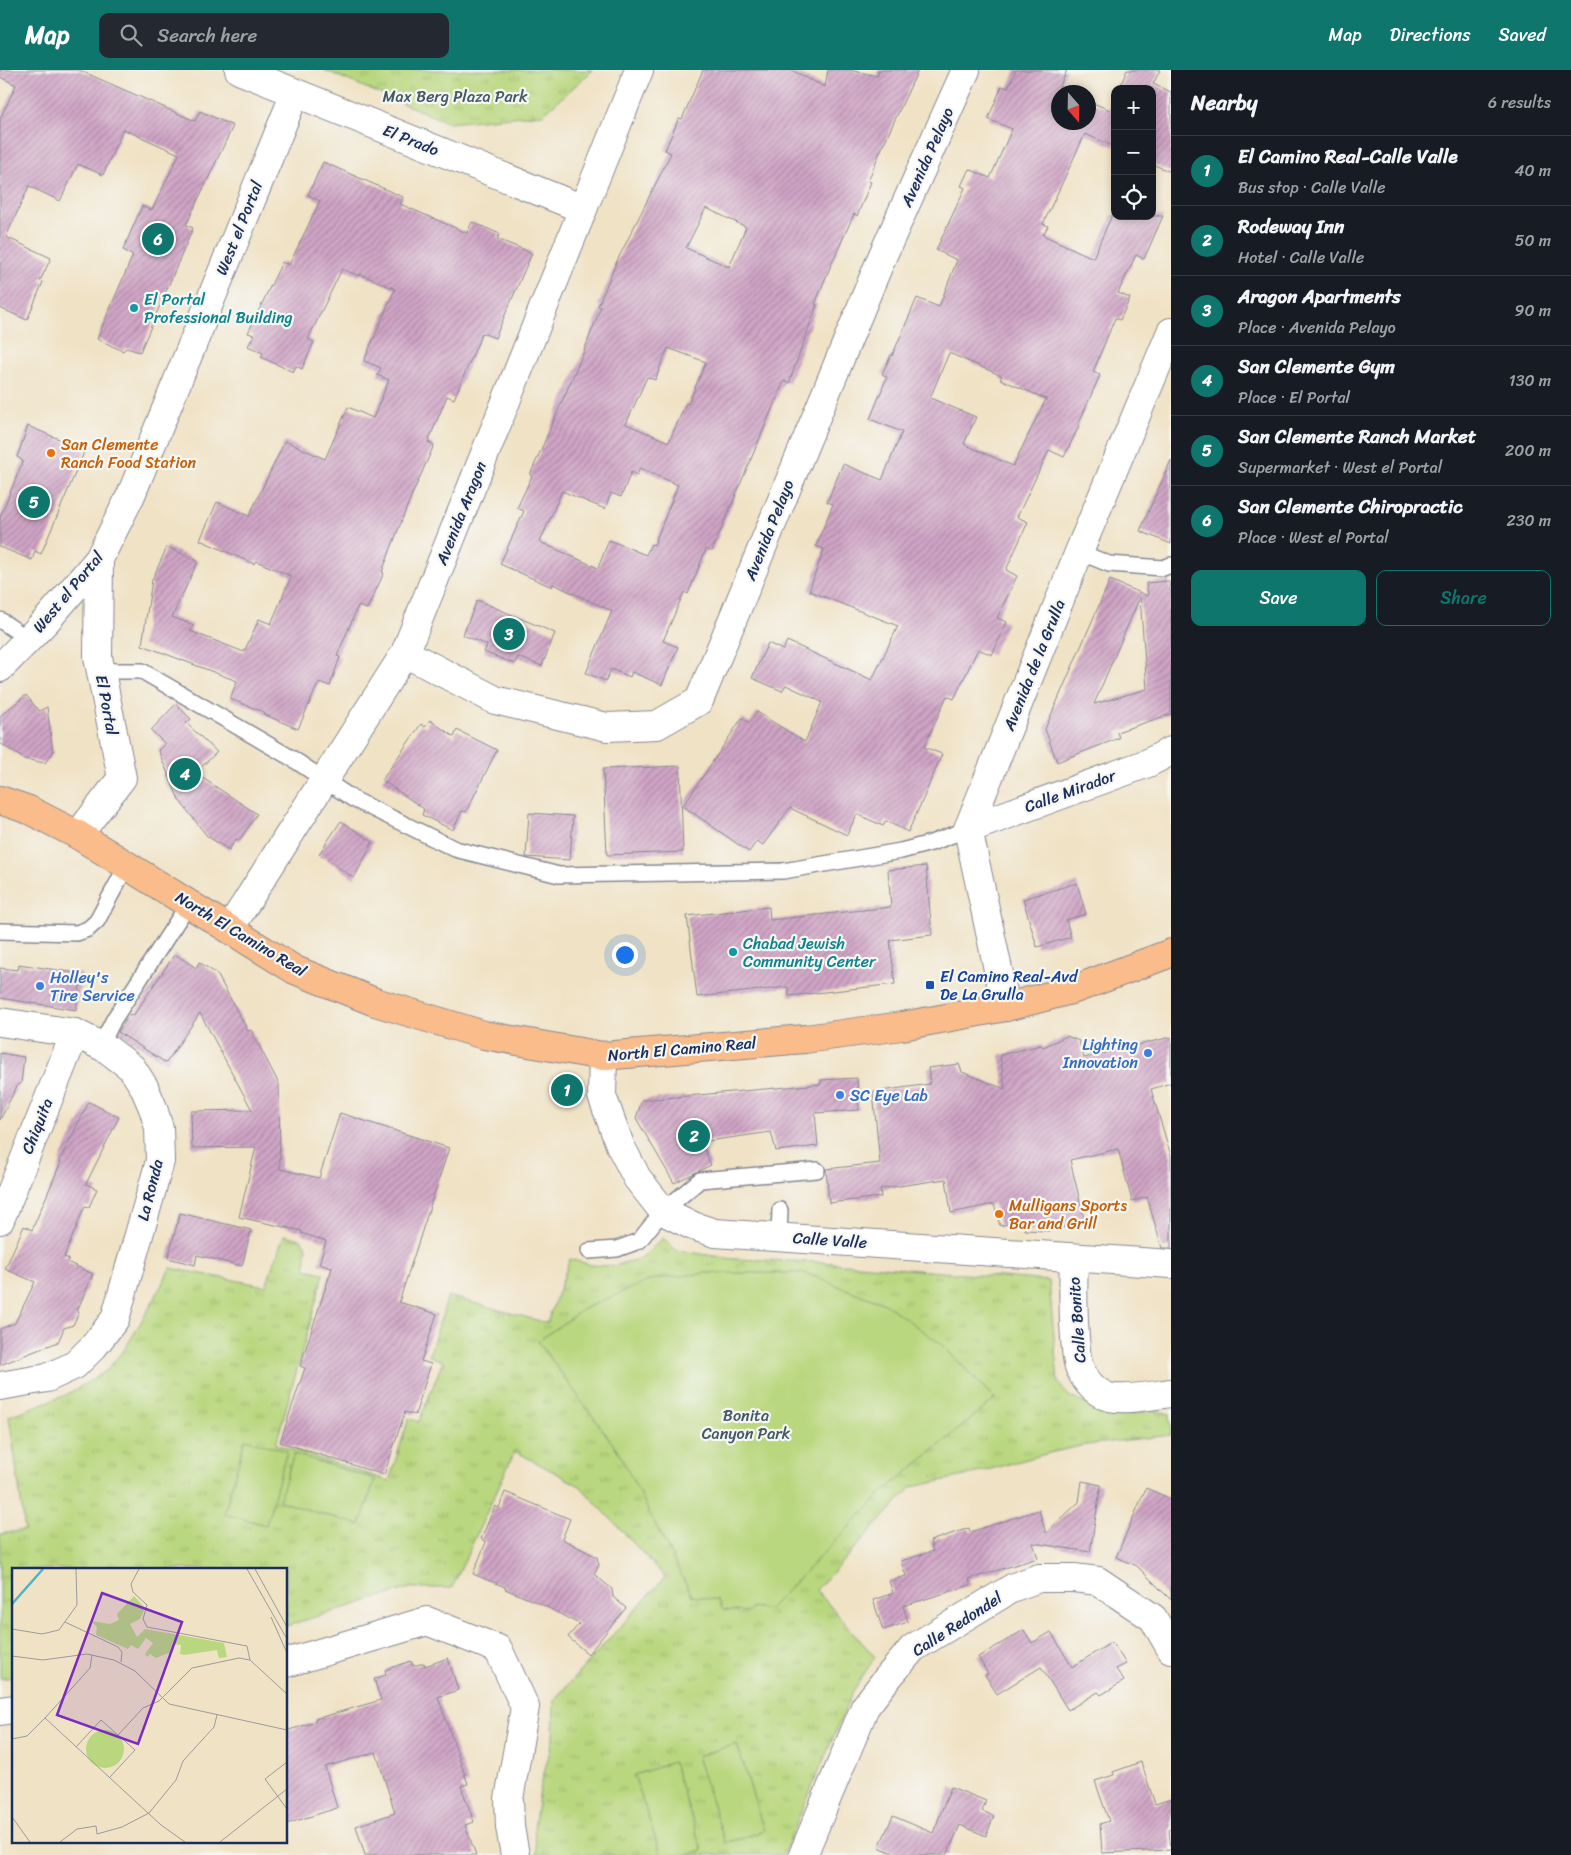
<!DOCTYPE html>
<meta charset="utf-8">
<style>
:root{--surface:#171b24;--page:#242831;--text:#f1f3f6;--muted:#9ea1a6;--line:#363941;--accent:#0f766e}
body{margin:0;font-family:Sriracha,sans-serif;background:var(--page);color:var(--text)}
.controls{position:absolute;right:15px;top:15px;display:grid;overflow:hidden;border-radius:10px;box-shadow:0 2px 8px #0003}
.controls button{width:45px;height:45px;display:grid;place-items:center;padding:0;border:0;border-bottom:1px solid var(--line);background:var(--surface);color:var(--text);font:25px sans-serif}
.compass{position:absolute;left:1051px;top:15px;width:45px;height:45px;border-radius:50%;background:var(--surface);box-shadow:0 2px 8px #0003;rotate:160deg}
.you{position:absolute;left:624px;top:884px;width:18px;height:18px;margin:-12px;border:4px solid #fff;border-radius:50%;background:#1a73e8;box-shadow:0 0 0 8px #1a73e833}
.badge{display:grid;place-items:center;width:32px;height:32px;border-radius:50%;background:var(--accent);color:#fff;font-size:16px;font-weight:700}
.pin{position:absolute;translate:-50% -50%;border:2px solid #fff;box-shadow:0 1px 5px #0006}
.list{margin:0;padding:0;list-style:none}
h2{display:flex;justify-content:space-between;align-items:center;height:65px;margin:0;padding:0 20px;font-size:21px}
h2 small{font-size:16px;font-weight:400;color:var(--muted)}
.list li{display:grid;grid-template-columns:32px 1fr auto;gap:15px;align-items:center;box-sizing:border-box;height:70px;padding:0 20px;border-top:1px solid var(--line)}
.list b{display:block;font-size:19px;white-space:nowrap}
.list p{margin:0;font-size:16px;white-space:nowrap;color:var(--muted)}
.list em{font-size:16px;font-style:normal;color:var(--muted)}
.actions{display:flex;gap:10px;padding:15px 20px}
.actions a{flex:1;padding:11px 0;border:1px solid var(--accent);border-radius:10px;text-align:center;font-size:18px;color:var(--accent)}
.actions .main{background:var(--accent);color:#fff}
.icon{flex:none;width:28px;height:28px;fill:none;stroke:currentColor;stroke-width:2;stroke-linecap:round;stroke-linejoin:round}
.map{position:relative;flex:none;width:1171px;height:1785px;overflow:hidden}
header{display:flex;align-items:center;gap:30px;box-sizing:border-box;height:70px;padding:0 25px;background:var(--accent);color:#fff}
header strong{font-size:24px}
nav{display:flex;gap:28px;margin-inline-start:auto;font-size:18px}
.search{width:350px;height:45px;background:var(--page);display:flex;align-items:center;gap:12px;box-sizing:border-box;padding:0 18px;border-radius:10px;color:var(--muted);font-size:19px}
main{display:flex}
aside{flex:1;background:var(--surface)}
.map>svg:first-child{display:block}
</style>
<header>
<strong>Map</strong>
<div class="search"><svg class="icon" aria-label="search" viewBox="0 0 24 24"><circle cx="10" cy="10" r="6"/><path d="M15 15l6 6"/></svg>Search here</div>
<nav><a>Map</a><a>Directions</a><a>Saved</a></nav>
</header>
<main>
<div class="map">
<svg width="1171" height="1785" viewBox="0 0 1171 1785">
<defs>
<pattern id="grass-tufts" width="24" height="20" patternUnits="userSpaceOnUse" patternTransform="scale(1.25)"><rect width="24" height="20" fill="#b9d77e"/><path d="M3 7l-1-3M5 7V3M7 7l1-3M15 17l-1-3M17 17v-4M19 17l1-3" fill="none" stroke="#9eb96f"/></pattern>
<pattern id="building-hatch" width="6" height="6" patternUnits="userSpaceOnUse" patternTransform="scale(1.25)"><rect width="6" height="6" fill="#d0a4c5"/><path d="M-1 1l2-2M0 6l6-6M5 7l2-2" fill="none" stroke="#a886a3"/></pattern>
</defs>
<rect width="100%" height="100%" fill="#f6f6f2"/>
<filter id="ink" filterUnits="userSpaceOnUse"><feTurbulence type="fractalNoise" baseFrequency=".02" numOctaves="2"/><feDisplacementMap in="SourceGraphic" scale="10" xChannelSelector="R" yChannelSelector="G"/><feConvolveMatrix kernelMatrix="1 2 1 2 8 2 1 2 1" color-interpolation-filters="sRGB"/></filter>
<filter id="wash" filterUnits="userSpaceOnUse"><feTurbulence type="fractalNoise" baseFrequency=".0096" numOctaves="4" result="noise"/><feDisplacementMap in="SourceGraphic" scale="20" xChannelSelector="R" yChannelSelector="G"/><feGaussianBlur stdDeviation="1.12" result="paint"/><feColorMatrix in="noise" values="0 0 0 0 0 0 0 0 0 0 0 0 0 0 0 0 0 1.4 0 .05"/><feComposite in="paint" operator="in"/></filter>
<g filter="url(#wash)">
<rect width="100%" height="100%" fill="#f0e2c5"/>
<g fill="url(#grass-tufts)" stroke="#6a836e">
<path d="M324,0H593L543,44L449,53Z"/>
<path d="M284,1165L301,1169L307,1178L305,1199L324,1203L276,1374L389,1411L409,1348L419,1352L443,1291L429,1286L448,1226L547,1253L570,1189L591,1195L612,1196L642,1188L663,1168L676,1180L733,1189L821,1192L1049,1211L1058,1312L1069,1326L1094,1338L1117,1344L1157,1341L1170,1344L1171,1365L1085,1375L1049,1383L969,1405L912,1417L816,1520L875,1587L853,1621L783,1785H537L534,1758L540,1719L553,1669L554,1630L665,1507L580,1416L515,1381L452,1518H410L286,1556V1499H14V1607L0,1609V1464L25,1460L9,1346L66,1325L106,1301L126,1277L154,1230L170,1198L266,1216Z"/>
</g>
<g fill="#b9d77e" stroke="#6a836e">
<path d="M707,1203H805L887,1235L941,1274L995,1329L882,1423L768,1540L753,1537L747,1542L723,1540L718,1530L692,1526L618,1381L538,1271L585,1238L653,1209Z"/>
<path d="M245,1369L287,1381L266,1455L224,1444Z"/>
<path d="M294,1384L375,1409L360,1455L279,1431Z"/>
<path d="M737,1674L764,1761L725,1773L697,1686Z"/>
<path d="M673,1692L702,1780L686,1785H661L634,1705Z"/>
</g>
<g id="blocks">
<g fill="url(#building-hatch)" fill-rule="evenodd">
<path d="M0,0H79L195,51L200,41L233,56L186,155L193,158L140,282L126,278L123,281L97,269L133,185L123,180L142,136L152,140L179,84L123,59L103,105L78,94L60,131L29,116L6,167L51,188L40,211L43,212L27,250L0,238V49L16,15L0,7Z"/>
<path d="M703,0H791L825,17L828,0H849L878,6V0H918L880,82L868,111L871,112L857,146L854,144L828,202L815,234L817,235L789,313L784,311L712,481L706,479L688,524L684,522L663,571L678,577L662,615L632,602L630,607L611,599L606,611L586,603L612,541L553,514L552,517L500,494L524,441L517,438L532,406L530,405L584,281L601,237L598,236L616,193L671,83L665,80L679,48L682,49ZM706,138L746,157L729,197L686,178ZM668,278L706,292L688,334L686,333L669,372L626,354L647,307L655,310ZM640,398L678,415L654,475L651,474L646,485L609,470L598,498L540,472L562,421L605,439L611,423L621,427L631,402L637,405Z"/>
<path d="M1016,0H1067L1059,18L1069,22H1058V52H1088V31L1110,40L1115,28V77L1085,64L1043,154L1048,156L1043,165L1093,188L1112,145L1163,146L1144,189L1136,185L1118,223L1130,228L1120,250L1115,248L1093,302L1100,305L1078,355L1079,356L1064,387L1049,380L1017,447L1028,452L1006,500L1017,506L997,548L1007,552L992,585L978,579L954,629L947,626L924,677L942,684L924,727L908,762L886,751L883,756L857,744L847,765L790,738L763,775L757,771L749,782L683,736L742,648L750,653L757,642L805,672L822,632L786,615L782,621L752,608L768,573L783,580L787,571L872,610L898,556L809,521L824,479L816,476L833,434L827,432L843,394L882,410L902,362L870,349L887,307L882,304L891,285L892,286L917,228L939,237L957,190L936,180L965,118L961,116L969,99L990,108L1012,59L988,49L1002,16L1008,18ZM949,283L1002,306L1000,309L1046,329L1013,396L964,374L976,347L930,328Z"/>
<path d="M1127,0H1160L1153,14L1171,22V102L1152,94V19H1119Z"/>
<path d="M323,92L403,127L400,134L467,163L472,152L500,164L497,169L532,183L495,268L482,263L454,329L447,326L428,372L434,375L408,434L382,502L384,503L367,539L358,536L337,586L340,587L330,616L319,612L298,659L263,644L264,642L230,629L237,611L142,575L152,510L167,477L198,491L172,547L193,555L190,561L244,582L259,549L271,554L291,506L256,491L254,494L200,470L217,432L249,446L285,371L325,389L348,337L373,348L389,310L377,305L381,298L364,291L395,219L360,204L359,206L342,199L308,269L314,272L302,299L296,296L293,302L261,287L263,283L248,276L254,265L248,263L282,192L289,195L320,131L308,125Z"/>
<path d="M28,356L85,380L41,484L35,481L32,490L0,477V447L23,391L17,387Z"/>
<path d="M1171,390V474L1140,461Z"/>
<path d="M1110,510L1148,526L1146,513L1169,511L1170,521H1171V644L1117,662L1119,668L1057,692L1045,659ZM1140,527L1147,619L1094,634Z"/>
<path d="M477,530L555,563L542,596L518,587L515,594L484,582L487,575L463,565Z"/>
<path d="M26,625L39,641L47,637L53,683L45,693L24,689L0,673V646Z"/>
<path d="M176,634L191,649L186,653L217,682L195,703L257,744L239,771L236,769L229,780L207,766L179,730L158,680L165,674L151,660Z"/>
<path d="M430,650L454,667L457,660L497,680L466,742L462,741L453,760L422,745L424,739L382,710L421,654L425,657Z"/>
<path d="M680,696L683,782L607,785L603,699Z"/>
<path d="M529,743L573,746L570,790L526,787Z"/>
<path d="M341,751L373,772L354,808L319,784Z"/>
<path d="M926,796L932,865L890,870L895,914L789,926L788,917L697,927L687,846L769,837L770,850L891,837L888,800Z"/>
<path d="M1077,813L1086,844L1066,850L1071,867L1037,877L1023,829Z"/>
<path d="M175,884L196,898L199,892L217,904L248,961L251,960L279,1014L280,1099L319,1108L340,1043L449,1078L399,1232L437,1244L421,1291L431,1294L415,1345L405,1342L384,1405L280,1372L305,1298L300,1296L332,1198L319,1194L326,1171L301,1163L302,1161L239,1147L256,1077L192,1078L191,1041L252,1040L200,943L166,993L118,962L130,944L133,946Z"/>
<path d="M19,894L82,904L76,940L0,928V898L18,900Z"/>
<path d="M1067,966L1079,971L1084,988L1171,967V1013L1151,1019L1171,1086V1178H1162L1147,1127L1132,1131L1118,1079L1070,1090L1085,1152L1048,1161L1025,1160L1024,1150L1000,1156L994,1134L951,1143L946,1109L880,1119L881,1127L829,1133L826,1099L880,1093L873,1022L930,1014L928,998L959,994L962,1002L1005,1019L1000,985L1041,975L1043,977Z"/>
<path d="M0,983L24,987L21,1014H18L0,1050Z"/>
<path d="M857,1008L859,1040L815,1043L818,1076L776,1081L771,1062L701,1072L711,1095L674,1113L636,1048L642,1030L821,1014V1010Z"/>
<path d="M89,1032L119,1047L86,1114L97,1119L89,1137L85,1136L64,1187L69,1189L67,1192L93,1204L77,1241L79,1242L73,1255L64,1258L58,1272L0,1295V1259L15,1253L35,1212L5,1199L24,1156L32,1160L61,1092L59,1091Z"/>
<path d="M180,1143L251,1160L242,1196L197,1185L195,1195L168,1188Z"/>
<path d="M1082,1411L1101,1415L1090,1482L1033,1473L1038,1488L969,1509L971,1515L903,1536L908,1552L883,1560L873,1530L893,1523L889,1511L906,1506L901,1491L933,1481L930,1471L969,1458L970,1462L1039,1440L1046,1463L1079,1432Z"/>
<path d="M1146,1418L1171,1429V1530L1137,1496L1116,1487Z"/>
<path d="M505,1422L570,1449L562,1469L597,1487L599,1495L594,1504L612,1519L613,1527L626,1538L588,1584L568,1567L579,1554L541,1534L505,1519V1517L473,1504L486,1472L481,1469L495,1436L499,1438Z"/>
<path d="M1024,1560L1032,1573L1051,1562L1072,1597L1112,1572L1126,1594L1116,1599L1124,1611L1101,1625L1098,1622L1068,1640L1041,1597L997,1624L985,1605L988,1604L978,1587Z"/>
<path d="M448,1588L458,1620L438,1627L468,1714L461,1716L474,1752L465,1755L476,1785H365L356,1756L395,1743L376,1682L325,1697L337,1738L286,1754V1661L315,1652V1649L381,1630L374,1609L386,1605L385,1600L411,1591L413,1596L424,1593L425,1596Z"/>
<path d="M1141,1692L1155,1734L1171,1729V1759L1169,1760L1171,1780L1102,1783L1100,1754L1109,1751L1095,1711L1114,1705L1113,1702Z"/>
<path d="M951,1717L986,1731L982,1741L994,1746L986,1766L960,1755L947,1785H897L879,1777L893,1746L933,1763Z"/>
</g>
</g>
</g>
<g filter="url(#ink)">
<use href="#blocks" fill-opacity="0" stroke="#868892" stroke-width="1"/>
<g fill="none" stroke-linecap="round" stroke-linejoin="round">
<defs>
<g id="service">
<path d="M1079,482L1109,494L1163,498L1171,495"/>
<path d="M0,550L28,569"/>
<path d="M100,601H142L293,689L353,729L455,779L559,805L783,801L901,781L931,773L968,759"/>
<path d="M0,861L77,863L88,859L97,851L127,795"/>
<path d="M101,975L114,949L189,833"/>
<path d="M779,1166L780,1140"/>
<path d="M589,1181L617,1179L639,1171L663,1141L700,1110L817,1100"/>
</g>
<g id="minor">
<path d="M405,583L495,630L607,657L657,655L699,631L882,187L966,0"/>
<path d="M968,759L1148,693L1171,681"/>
<path d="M78,765L122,708L98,587L99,489"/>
<path d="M230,858L405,583L583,139"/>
<path d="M0,952L75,963L107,979L132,998L144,1017L153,1038L159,1058L160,1091L115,1249L94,1276L75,1295L47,1308L0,1316"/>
<path d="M0,1150L75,963"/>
<path d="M1074,1188C1073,1215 1073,1241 1075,1268C1076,1278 1076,1290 1080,1299C1085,1310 1094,1321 1106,1326C1122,1332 1154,1325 1171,1323"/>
<path d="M803,1785L865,1637L885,1611L913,1578L1014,1517L1039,1508H1074L1098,1511L1153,1548L1171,1579"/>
</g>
<g id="tertiary">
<path d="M239,0L583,139L639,0"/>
<path d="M0,598L46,551L99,489L131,425L295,23"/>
<path d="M1006,937L968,759L1079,482L1171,262"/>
<path d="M603,986L602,1026L620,1075L637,1108L663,1141L693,1156L715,1163L1171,1194"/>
<path d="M286,1593L427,1551L498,1579L525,1637L509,1729L510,1757L515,1785"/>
<path d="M0,1641L14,1639"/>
</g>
<path id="primary" d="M0,730L29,740L78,765L295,900L375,932L484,965L603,986L805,969L902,956L1006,937L1075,919L1171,883"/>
</defs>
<use href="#service" stroke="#868892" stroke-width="18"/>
<use href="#minor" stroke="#868892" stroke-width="30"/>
<use href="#tertiary" stroke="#868892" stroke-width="30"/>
<use href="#primary" stroke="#868892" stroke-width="30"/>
<use href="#service" stroke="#fff" stroke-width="15"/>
<use href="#minor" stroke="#fff" stroke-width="28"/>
<use href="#tertiary" stroke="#fff" stroke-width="28"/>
<use href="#primary" stroke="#f9bc8a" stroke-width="28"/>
</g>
</g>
<g fill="#0f9aa8" stroke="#f6f6f2" stroke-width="2">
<circle cx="134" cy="238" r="5"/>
<circle cx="733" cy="882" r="5"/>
</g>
<g fill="#e8710a" stroke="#f6f6f2" stroke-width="2">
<circle cx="51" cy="383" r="5"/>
<circle cx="999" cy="1144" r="5"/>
</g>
<rect fill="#1a4fb4" stroke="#f6f6f2" stroke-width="2" x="925" y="910" width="10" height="10" rx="2.5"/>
<g fill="#3f7fe0" stroke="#f6f6f2" stroke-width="2">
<circle cx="40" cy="916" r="5"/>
<circle cx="1148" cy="983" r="5"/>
<circle cx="840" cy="1025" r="5"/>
</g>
<g text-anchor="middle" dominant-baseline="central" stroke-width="4.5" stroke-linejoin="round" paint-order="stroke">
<g font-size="16" fill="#425966" stroke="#f6f6f2">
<text x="455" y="26">Max Berg Plaza Park</text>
<text x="746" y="1345">Bonita<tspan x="746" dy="18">Canyon Park</tspan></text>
</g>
<g font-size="16" fill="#1b2f5e" stroke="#f6f6f2">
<text transform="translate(411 70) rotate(22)">El Prado</text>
<text transform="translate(927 87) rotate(-66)">Avenida Pelayo</text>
<text transform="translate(239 158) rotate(-68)">West el Portal</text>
<text transform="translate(461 443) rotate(-68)">Avenida Aragon</text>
<text transform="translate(769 460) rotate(-68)">Avenida Pelayo</text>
<text transform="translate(68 522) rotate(-50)">West el Portal</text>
<text transform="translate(1034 595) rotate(-68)">Avenida de la Grulla</text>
<text transform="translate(107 635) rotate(79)">El Portal</text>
<text transform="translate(1070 721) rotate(-20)">Calle Mirador</text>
<text transform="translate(241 864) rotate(31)">North El Camino Real</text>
<text transform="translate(682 979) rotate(-5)">North El Camino Real</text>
<text transform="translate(37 1056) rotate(-68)">Chiquita</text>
<text transform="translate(150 1120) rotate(-76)">La Ronda</text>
<text transform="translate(830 1170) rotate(4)">Calle Valle</text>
<text transform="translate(1077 1250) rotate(-94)">Calle Bonito</text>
<text transform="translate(957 1554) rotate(-33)">Calle Redondel</text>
</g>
<g font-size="16" fill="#0d838f" stroke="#f6f6f2" text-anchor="start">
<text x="144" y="229">El Portal<tspan x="144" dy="18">Professional Building</tspan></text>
<text x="743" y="873">Chabad Jewish<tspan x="743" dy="18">Community Center</tspan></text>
</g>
<g font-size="16" fill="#c56008" stroke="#f6f6f2" text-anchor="start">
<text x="61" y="374">San Clemente<tspan x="61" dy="18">Ranch Food Station</tspan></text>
<text x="1009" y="1135">Mulligans Sports<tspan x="1009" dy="18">Bar and Grill</tspan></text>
</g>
<g font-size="16" fill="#164399" stroke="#f6f6f2" text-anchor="start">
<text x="940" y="906">El Camino Real-Avd<tspan x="940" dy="18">De La Grulla</tspan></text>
</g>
<g font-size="16" fill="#366cbe" stroke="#f6f6f2" text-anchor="start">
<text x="50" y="907">Holley's<tspan x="50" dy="18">Tire Service</tspan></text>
<text x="1138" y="974" text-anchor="end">Lighting<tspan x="1138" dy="18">Innovation</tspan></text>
<text x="850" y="1025">SC Eye Lab</text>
</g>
</g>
<g transform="translate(12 1498)">
<rect width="275" height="275" fill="#f0e2c5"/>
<path d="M122,28L133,40L128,51L118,56L125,69L133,61L212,75L215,89L207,90L205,82L172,87L168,86L169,77L161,76L159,84L144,90L138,86L135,89L133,86L141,75L134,70L126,81L119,77L116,81L84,67L85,59L79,53L98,56L107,52L105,46ZM74 181a19 19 0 1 1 38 0a19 19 0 1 1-38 0Z" fill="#b9d77e"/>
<path d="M111,52L116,54L121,76L100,74L91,60Z" fill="#b9d77e"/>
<path fill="none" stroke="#4ab4c8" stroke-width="2.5" d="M0,36L31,1"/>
<path fill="none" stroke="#9b9a9c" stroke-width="1" d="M127,1L119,16L121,24L135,37L131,51L135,59L235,78L238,92L275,126M235,1L275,71M243,1L275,59M259,49L275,85M53,54L106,79L110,84L109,94M0,61L30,66L47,62L65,37L64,1M0,88L31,92L75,86L102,92L123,103L157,136L275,162M33,150L149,257L173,274M106,167L131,140L147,133L180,100L227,90L238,92M0,171L15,168L33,150L78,100L80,87M64,179L89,152L123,182L98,209M275,194L253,211L275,241M0,249L18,274M48,274L65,261L84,258L85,266L110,259L137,245L164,212L171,193L202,159L205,147M208,274L275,221"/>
<path fill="#7b2cbf" fill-opacity="0.15" stroke="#7b2cbf" stroke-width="2.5" d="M90,25L170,54L126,176L45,147Z"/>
<rect width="275" height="275" fill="none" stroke="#1b2f5e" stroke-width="2.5"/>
</g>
</svg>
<div class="controls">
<button>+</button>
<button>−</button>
<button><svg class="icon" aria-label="locate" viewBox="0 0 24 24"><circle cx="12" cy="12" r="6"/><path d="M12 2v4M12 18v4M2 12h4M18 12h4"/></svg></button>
</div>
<svg class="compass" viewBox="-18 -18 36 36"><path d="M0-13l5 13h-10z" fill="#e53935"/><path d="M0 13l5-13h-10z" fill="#9ea1a6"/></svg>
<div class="you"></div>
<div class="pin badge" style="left:567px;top:1020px">1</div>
<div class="pin badge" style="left:694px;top:1066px">2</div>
<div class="pin badge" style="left:509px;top:564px">3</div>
<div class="pin badge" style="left:185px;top:704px">4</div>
<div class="pin badge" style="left:34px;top:432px">5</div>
<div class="pin badge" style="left:158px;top:169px">6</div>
</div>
<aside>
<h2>Nearby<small>6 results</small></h2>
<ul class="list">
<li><span class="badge">1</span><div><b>El Camino Real-Calle Valle</b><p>Bus stop · Calle Valle</p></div><em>40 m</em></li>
<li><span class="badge">2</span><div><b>Rodeway Inn</b><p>Hotel · Calle Valle</p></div><em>50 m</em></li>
<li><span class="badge">3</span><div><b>Aragon Apartments</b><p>Place · Avenida Pelayo</p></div><em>90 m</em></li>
<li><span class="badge">4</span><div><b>San Clemente Gym</b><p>Place · El Portal</p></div><em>130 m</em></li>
<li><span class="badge">5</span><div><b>San Clemente Ranch Market</b><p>Supermarket · West el Portal</p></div><em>200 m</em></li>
<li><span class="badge">6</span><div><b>San Clemente Chiropractic</b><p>Place · West el Portal</p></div><em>230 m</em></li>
</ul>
<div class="actions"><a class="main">Save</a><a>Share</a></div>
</aside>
</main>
